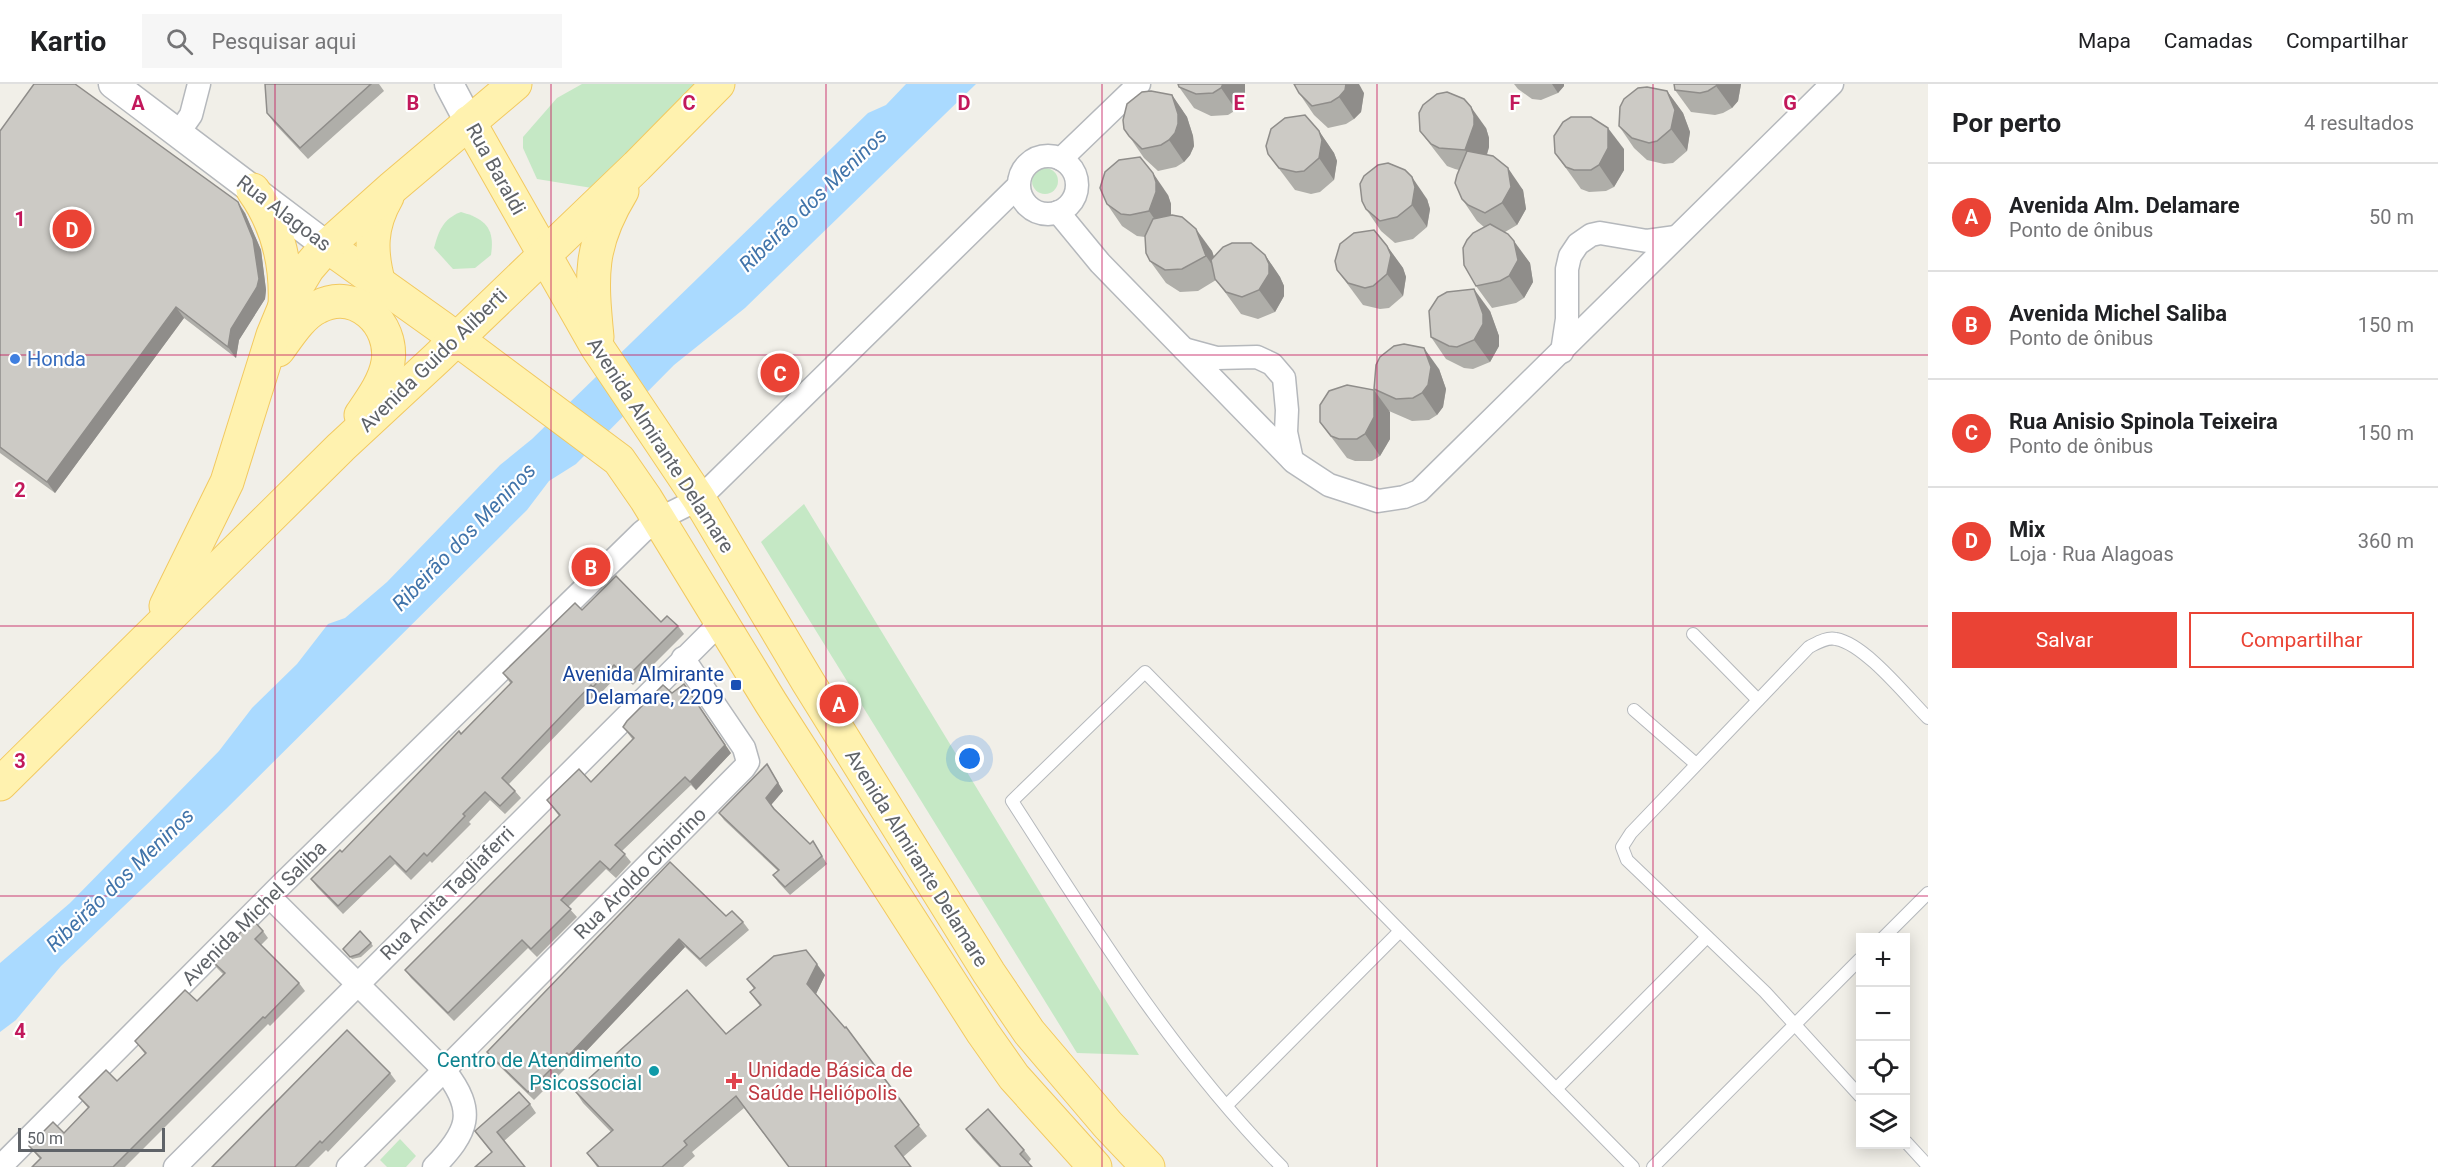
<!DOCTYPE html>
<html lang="pt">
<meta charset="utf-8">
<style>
:root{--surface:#fff;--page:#f6f6f6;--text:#202124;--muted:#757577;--line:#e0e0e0;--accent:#ea4335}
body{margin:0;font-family:Roboto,sans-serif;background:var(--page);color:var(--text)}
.controls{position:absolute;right:18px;bottom:18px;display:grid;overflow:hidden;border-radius:0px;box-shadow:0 3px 15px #0003}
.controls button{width:54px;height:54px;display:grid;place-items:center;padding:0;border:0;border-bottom:2px solid var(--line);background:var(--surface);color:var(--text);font:30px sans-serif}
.scale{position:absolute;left:18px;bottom:15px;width:147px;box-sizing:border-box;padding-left:6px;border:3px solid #5f6368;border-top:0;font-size:16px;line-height:21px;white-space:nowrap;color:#5f6368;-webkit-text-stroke:4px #fff;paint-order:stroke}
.you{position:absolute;left:970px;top:675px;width:21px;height:21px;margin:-15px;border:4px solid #fff;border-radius:50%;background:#1a73e8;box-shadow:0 0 0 9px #1a73e833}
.badge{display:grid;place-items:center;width:39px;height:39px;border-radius:50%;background:var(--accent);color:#fff;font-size:20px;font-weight:700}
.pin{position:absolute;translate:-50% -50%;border:3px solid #fff;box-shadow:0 2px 6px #0006}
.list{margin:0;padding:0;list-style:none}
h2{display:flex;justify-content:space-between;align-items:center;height:78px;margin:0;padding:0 24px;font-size:26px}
h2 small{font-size:20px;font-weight:400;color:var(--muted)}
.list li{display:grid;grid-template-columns:39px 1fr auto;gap:18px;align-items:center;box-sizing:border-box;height:108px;padding:0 24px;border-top:2px solid var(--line)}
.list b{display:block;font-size:22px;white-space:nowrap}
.list p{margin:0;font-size:20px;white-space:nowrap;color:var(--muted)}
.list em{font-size:20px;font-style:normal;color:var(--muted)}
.actions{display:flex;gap:12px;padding:18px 24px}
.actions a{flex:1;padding:14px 0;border:2px solid var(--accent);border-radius:0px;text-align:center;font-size:21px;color:var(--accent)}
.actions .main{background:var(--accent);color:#fff}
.icon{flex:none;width:33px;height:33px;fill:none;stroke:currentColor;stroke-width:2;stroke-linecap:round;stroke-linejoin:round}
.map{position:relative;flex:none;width:1928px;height:1083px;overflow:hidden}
header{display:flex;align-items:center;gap:36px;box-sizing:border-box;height:84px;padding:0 30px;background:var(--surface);border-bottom:2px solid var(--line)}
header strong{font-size:28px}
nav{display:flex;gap:33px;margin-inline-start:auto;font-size:21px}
.search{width:420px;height:54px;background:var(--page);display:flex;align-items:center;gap:15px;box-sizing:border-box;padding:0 21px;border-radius:0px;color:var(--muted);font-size:22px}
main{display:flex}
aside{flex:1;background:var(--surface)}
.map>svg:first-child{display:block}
</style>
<header>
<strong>Kartio</strong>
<div class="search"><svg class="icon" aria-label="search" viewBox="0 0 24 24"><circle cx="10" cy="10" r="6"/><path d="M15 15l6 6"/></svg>Pesquisar aqui</div>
<nav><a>Mapa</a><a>Camadas</a><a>Compartilhar</a></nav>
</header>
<main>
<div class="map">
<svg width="1928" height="1083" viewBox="0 0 1928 1083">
<rect width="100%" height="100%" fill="#f1efe8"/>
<g fill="#c5e8c5">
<path d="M582,0H698L592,104L537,95L523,64V53L557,14Z"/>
<circle cx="1045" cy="97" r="13"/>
<path d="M461,128C486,135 495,145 491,171L475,184L453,185L434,164C439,146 443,135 461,128Z"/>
<path d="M804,420L1139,971L1077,969L761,458Z"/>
<path d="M400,1055L416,1072L406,1083H387L380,1076Z"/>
</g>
<path fill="#aadaff" d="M906,0H976L745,224L674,281L576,380L549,397L527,426L226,725L61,882L16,936L0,948V879L70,819L219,667L252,624L297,580L328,540L345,534L387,498L500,381L532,355L868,29L886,21Z"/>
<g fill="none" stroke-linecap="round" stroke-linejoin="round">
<defs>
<g id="service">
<path d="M1693,550L1758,616"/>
<path d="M1634,626L1696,680"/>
<path d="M1883,854L1928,809"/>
<path d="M1556,1005L1707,853"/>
<path d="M1860,1012L1765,908L1627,776L1622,763L1631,749L1809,563C1817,559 1826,553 1836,555C1865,560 1907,613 1928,634"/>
<path d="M1227,1021L1400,847"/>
<path d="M1906,1058L1928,1082"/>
<path d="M1282,1083C1175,975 1094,844 1012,717L1145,588L1633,1083"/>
<path d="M1653,1083L1860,875"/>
</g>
<g id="minor">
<path d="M179,48L191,31L199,0"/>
<circle cx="1048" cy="101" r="29"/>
<path d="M1061,75L1139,0"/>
<path d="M1058,128L1100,179L1294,378L1329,401L1378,417L1404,413L1419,407L1832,0"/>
<path d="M1184,265L1217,274L1257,273L1272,280L1284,294L1287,326L1286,348L1292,376"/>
<path d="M1562,268L1567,235V185L1570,172L1578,160L1591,151L1600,149L1647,157L1676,153"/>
<path d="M270,813L445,987C477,1028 468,1048 434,1083"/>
<path d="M0,1083L281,801L642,448L657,436L699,415L1018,102"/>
<path d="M175,1083L722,537"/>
<path d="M348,1083L744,684L748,678L744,664L683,574"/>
</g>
<g id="tertiary">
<path d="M113,0L327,162"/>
<path d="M449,0L469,38"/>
</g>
<g id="primary">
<path d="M469,38L597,263L699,415L808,598L989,889L1029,948L1108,1041L1148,1083"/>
<path d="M253,106C278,141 287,180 285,222"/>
<path d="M327,162L442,244L619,376L646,415L771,619L983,949L1014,993L1095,1083"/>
<path d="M379,200C370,168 370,142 387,113"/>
<path d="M597,253C591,192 589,161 622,107"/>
<path d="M278,266C289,251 301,231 318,223C356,203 394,240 388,278C385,297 372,315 361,331"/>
<path d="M166,522L227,398L273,251L285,222L308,184L327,162L393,103L515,0"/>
<path d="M0,700L341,363L437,274L637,82L718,0"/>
</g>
</defs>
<use href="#service" stroke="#b5b8bc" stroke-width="14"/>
<use href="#minor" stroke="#b5b8bc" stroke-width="25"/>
<use href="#tertiary" stroke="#b5b8bc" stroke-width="31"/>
<use href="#primary" stroke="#f2c960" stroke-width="35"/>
<use href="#service" stroke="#fff" stroke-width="12"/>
<use href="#minor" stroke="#fff" stroke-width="22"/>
<use href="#tertiary" stroke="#fff" stroke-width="28"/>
<use href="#primary" stroke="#fff2af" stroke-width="33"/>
</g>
<g fill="#afaea9">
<path d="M265,0H379L384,7L308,75L275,40L267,29Z"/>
<path d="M1245,0V10L1236,26L1228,31L1211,32L1194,24L1179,3Z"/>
<path d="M1514,0H1564V2L1558,9L1541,16L1532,15L1518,5Z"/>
<path d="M1741,0L1738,17L1732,24L1723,29L1715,31L1691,28L1675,6Z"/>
<path d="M1667,7L1683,29L1690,48L1687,67L1673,79L1664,80L1647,76L1634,64L1619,42Z"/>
<path d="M1299,9H1364L1361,28L1354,35L1346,40L1328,44L1314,31Z"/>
<path d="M1172,11L1187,33L1193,52L1194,62L1190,71L1184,78L1176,83L1158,87L1144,74L1129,52Z"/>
<path d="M1486,44L1489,54V63L1487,71L1523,106L1526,125L1517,141L1505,148L1530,179L1533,198L1524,214L1516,219L1492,224L1476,202L1484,143L1477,137L1462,115L1459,86L1455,85L1447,82L1436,68L1420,47Z"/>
<path d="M0,47L245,129L261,166L266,206L265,215L239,256L236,274L184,234L55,409L0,369Z"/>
<path d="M1319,47L1334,69L1337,77L1334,96L1320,108L1311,110L1295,106L1268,70Z"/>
<path d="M1624,65V86L1614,103L1606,107L1589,108L1581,105L1555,69Z"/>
<path d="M1168,111L1171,120V131L1212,167L1214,173L1265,171L1280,193L1284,202V212L1275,228L1258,235L1241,230L1216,196L1198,207L1180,208L1166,199L1150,177L1145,153L1137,152L1122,142L1107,120Z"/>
<path d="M1427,115L1430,125L1427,143L1413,155L1395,159L1381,147L1366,125Z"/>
<path d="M1387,162L1403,184L1406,193L1403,212L1389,224L1380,225L1363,221L1337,186Z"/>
<path d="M1490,227L1499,252V262L1490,278L1473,285L1464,284L1446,275L1431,253Z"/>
<path d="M1439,285L1446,305L1443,323L1437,331L1429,336L1412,337L1389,327L1390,355L1380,372L1372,377H1355L1347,374L1320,338L1374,306Z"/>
<path d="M582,526L661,538L678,542L684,550L633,601L620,589L599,611L597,609L509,700L521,714L505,730L490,716L469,738L471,740L432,779L430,777L411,796L395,780L343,830L317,803L311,795L342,768L511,600L503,589Z"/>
<path d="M623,643L731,669L696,706L691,701L622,767L631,778L616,794L606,785L568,823L577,833L537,873L528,864L454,937L411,894L405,886L559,732L547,716L591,698L633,656Z"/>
<path d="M767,680L783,707L771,721L810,760L813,757L827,780L790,811L778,798L773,791L778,787L724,736L719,729Z"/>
<path d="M670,778L726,832L743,838L749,846L706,883L685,863L575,979L573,977L534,1016L493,976L487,968Z"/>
<path d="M263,847L268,854L261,861L299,899L305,907L270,942L268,940L125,1083H32L40,1075L29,1062L64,1049L88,1024L79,1013L117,997L145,970L135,957L197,917L223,890L217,884L212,877Z"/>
<path d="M371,859L373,862L361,873L352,875L343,865Z"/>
<path d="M825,891L816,910L927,1052L903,1073L911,1083H789L744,1024L692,1068L695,1072L683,1083H597L595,1080L587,1069L611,1048L583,1019L575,1007L726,950L760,922L750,908L754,905L747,895Z"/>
<path d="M390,989L396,997L328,1068L326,1066L309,1083H212Z"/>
<path d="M530,1020L536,1029L504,1057L492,1069L475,1047Z"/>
<path d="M966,1045L1024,1066L1031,1075L1028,1079L1032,1083H999L973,1055Z"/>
</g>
<g fill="#8f8d8a">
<path d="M1223,0H1245V10L1236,26L1221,4Z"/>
<path d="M1346,0H1359L1364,9L1361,28L1354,35L1339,13Z"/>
<path d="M1552,0H1564V2L1558,9Z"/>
<path d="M1718,0H1741L1738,17L1732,24L1716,2Z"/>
<path d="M1667,7L1683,29L1690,48L1687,67L1671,45Z"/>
<path d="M1172,11L1187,33L1193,52L1194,62L1190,71L1184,78L1169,56Z"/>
<path d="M1471,23L1486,44L1489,54V63L1481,88L1465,66Z"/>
<path d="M1608,44L1624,65V86L1614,103L1599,81Z"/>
<path d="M1319,47L1334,69L1337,77L1334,96L1319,74Z"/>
<path d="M1508,84L1523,106L1526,125L1517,141L1502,119Z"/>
<path d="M1153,89L1168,111L1171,120V130L1164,149L1149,127Z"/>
<path d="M1412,93L1427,115L1430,125L1427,143L1412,121Z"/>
<path d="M238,118L245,129L261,166L266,206L265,215L239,256L236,274L228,263L231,245Z"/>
<path d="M1196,145L1212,167L1221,194L1206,172Z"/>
<path d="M1514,157L1530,179L1533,198L1524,214L1509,192Z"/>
<path d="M1387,162L1403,184L1406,193L1403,212L1387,190Z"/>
<path d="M1265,171L1280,193L1284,202V212L1275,228L1259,206Z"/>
<path d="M1474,205L1490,227L1499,252V262L1490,278L1474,256Z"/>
<path d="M176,223L184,234L55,409L47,398Z"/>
<path d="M1424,264L1439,285L1446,305L1443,323L1437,331L1422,309Z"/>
<path d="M1374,306L1390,328V355L1380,372L1365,350Z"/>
<path d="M684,600L731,669L696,706L690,698Z"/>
<path d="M767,680L783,707L771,721L766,714Z"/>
<path d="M679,855L685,863L575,979L569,971Z"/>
<path d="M817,880L825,891L815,912L807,900Z"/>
</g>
<g fill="#cccac5" stroke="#8f8d8a" stroke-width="1.5">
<path d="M34,0H75L238,118L253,155L259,195L257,203L231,245L228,263L176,223L47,398L0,363V47Z"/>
<path d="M265,0H371L300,64L267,29Z"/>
<path d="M1178,0H1223L1221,4L1213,9L1196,10L1179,3Z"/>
<path d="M1294,0H1346L1345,6L1339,13L1331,18L1312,22L1299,9Z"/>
<path d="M1674,0H1718L1716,2L1708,7L1700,9L1675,6Z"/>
<path d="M1647,3L1667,7L1675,26L1671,45L1657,57L1649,59L1632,54L1619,42L1620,23L1624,15L1638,4Z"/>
<path d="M1151,7L1172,11L1178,30V40L1175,49L1169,56L1161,61L1142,65L1129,52L1124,45L1123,36L1127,20L1142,8Z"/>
<path d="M1447,8L1464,15L1471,23L1474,32V41L1465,66L1439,64L1431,60L1420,47L1419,29L1423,21L1437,10Z"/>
<path d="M1305,31L1319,47L1322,56L1319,74L1304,87L1296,88L1279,84L1268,70L1266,62L1271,45L1285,34Z"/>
<path d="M1571,33H1591L1608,44V64L1599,81L1591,86H1574L1566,83L1555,69L1554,52L1563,38Z"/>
<path d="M1467,67L1493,72L1508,84L1511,103L1502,119L1485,129L1468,121L1462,115L1455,99L1457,91Z"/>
<path d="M1140,73L1153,89L1156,98V108L1149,127L1130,131L1121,130L1107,120L1100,104L1105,88L1119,76Z"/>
<path d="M1388,79L1405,86L1412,93L1415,103L1412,121L1397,133L1380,137L1366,125L1362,117L1360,100L1364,92L1378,81Z"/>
<path d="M1172,131L1182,133L1196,145L1206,172L1182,185L1165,186L1150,177L1146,169L1145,152L1153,135Z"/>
<path d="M1490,140L1508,150L1514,157L1518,176L1509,192L1500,197L1476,202L1464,181L1463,164L1467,156L1473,149Z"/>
<path d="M1374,146L1387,162L1391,171L1387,190L1373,202L1365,204L1348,199L1337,186L1335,177L1340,160L1354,149Z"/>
<path d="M1232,159H1251L1265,171L1269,180V190L1259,206L1242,213L1226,208L1215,195L1211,176L1223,163Z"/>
<path d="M1474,205L1483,230V240L1474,256L1457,263L1449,262L1431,253L1429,227L1438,213L1447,208Z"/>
<path d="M1404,260L1424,264L1431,283L1428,301L1422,309L1413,314L1396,315L1374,305L1376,281L1380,273L1394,262Z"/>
<path d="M1347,301L1374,306V333L1365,350L1357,355H1339L1331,352L1320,338V321L1329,307Z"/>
<path d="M616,492L661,538L667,532L678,542L627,593L614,581L593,603L591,601L502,694L515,707L500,722L485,708L463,730L465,732L427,772L424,769L406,788L390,772L338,822L311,795L340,766L342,768L459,647L461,650L512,598L503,589L575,519L582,526Z"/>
<path d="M684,600L725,661L690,698L685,693L615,761L625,770L610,786L600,777L561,816L571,825L531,865L522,856L448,929L405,886L560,731L547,716L579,685L591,698L634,654L623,643L627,637L663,601L672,609Z"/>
<path d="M767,680L778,699L766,714L774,725L810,760L813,757L822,772L785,803L773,791L779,786L719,729Z"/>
<path d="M670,778L726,832L732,827L743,838L700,875L679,855L569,971L567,969L528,1008L487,968Z"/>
<path d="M253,836L263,847L255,855L299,899L265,934L263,933L113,1083H32L41,1074L29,1062L53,1038L64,1049L89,1023L79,1013L106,986L117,997L146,969L135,957L185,906L197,917L225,889L212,877Z"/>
<path d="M360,847L371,859L359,870L350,873L343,865Z"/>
<path d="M806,866L817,880L807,900L845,944L846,943L919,1041L895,1062L911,1083H789L736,1012L684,1057L687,1061L662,1083H599L587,1069L613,1046L575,1007L687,906L726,950L761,921L750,908L755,904L747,895L774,872Z"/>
<path d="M347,946L390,989L322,1059L320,1057L295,1083H212Z"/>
<path d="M519,1008L530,1020L497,1048L525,1083H475L492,1068L475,1047Z"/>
<path d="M988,1025L1024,1066L1020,1070L1032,1083H1001L966,1045Z"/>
</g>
<path fill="none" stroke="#c2185b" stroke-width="1.5" stroke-opacity="0.55" d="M275,0V1083M551,0V1083M826,0V1083M1102,0V1083M1377,0V1083M1653,0V1083M0,271H1928M0,542H1928M0,812H1928"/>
<circle fill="#3f7fe0" stroke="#fff" stroke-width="2" cx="15" cy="275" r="6"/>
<rect fill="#1a4fb4" stroke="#fff" stroke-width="2" x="730" y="595" width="12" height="12" rx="3"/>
<circle fill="#0f9aa8" stroke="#fff" stroke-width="2" cx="654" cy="987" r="6"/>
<path fill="#e0444e" stroke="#fff" stroke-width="2" d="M731 988h6v6h6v6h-6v6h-6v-6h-6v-6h6z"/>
<g text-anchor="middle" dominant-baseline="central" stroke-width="4.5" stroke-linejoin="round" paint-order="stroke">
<g font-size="20" fill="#5f6368" stroke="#fff">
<text transform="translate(496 85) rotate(61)">Rua Baraldi</text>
<text transform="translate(284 129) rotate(37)">Rua Alagoas</text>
<text transform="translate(433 276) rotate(-44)">Avenida Guido Aliberti</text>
<text transform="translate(661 361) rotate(57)">Avenida Almirante Delamare</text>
<text transform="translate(917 774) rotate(58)">Avenida Almirante Delamare</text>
<text transform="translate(640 789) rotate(-45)">Rua Aroldo Chiorino</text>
<text transform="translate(447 809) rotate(-45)">Rua Anita Tagliaferri</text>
<text transform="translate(254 829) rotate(-45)">Avenida Michel Saliba</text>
</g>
<g font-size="20" fill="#366cbe" stroke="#fff" text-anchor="start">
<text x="27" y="275">Honda</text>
</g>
<g font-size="20" fill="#164399" stroke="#fff" text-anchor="end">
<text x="724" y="590">Avenida Almirante<tspan x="724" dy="23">Delamare, 2209</tspan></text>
</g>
<g font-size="20" fill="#0d838f" stroke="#fff" text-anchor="end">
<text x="642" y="976">Centro de Atendimento<tspan x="642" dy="23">Psicossocial</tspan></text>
</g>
<g font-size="20" fill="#be3a42" stroke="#fff" text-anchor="start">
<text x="748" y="986">Unidade Básica de<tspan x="748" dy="23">Saúde Heliópolis</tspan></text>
</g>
<g font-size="21" font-style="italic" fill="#4174aa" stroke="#fff">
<text transform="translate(813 116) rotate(-44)">Ribeirão dos Meninos</text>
<text transform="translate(464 453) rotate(-46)">Ribeirão dos Meninos</text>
<text transform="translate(120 796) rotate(-44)">Ribeirão dos Meninos</text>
</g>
</g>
<g font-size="20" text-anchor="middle" font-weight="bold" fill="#c2185b" stroke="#fff" stroke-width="4.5" stroke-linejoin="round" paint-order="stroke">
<text x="138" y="26">A</text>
<text x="413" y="26">B</text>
<text x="689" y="26">C</text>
<text x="964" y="26">D</text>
<text x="1239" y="26">E</text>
<text x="1515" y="26">F</text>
<text x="1790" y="26">G</text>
<text x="20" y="142">1</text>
<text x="20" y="413">2</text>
<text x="20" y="684">3</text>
<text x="20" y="954">4</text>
</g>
</svg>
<div class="controls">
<button>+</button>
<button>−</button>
<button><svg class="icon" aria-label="locate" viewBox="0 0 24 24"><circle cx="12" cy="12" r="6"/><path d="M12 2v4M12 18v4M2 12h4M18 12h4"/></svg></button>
<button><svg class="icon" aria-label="layers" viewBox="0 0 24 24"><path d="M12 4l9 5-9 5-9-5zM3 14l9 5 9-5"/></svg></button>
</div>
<div class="scale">50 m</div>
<div class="you"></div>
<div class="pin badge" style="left:839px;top:620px">A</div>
<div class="pin badge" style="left:591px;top:483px">B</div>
<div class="pin badge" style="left:780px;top:289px">C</div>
<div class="pin badge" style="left:72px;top:145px">D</div>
</div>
<aside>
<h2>Por perto<small>4 resultados</small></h2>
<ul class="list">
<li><span class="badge">A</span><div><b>Avenida Alm. Delamare</b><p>Ponto de ônibus</p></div><em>50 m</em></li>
<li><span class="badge">B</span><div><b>Avenida Michel Saliba</b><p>Ponto de ônibus</p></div><em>150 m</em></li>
<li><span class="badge">C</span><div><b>Rua Anisio Spinola Teixeira</b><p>Ponto de ônibus</p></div><em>150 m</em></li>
<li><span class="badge">D</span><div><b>Mix</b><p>Loja · Rua Alagoas</p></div><em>360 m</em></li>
</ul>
<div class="actions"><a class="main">Salvar</a><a>Compartilhar</a></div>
</aside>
</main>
